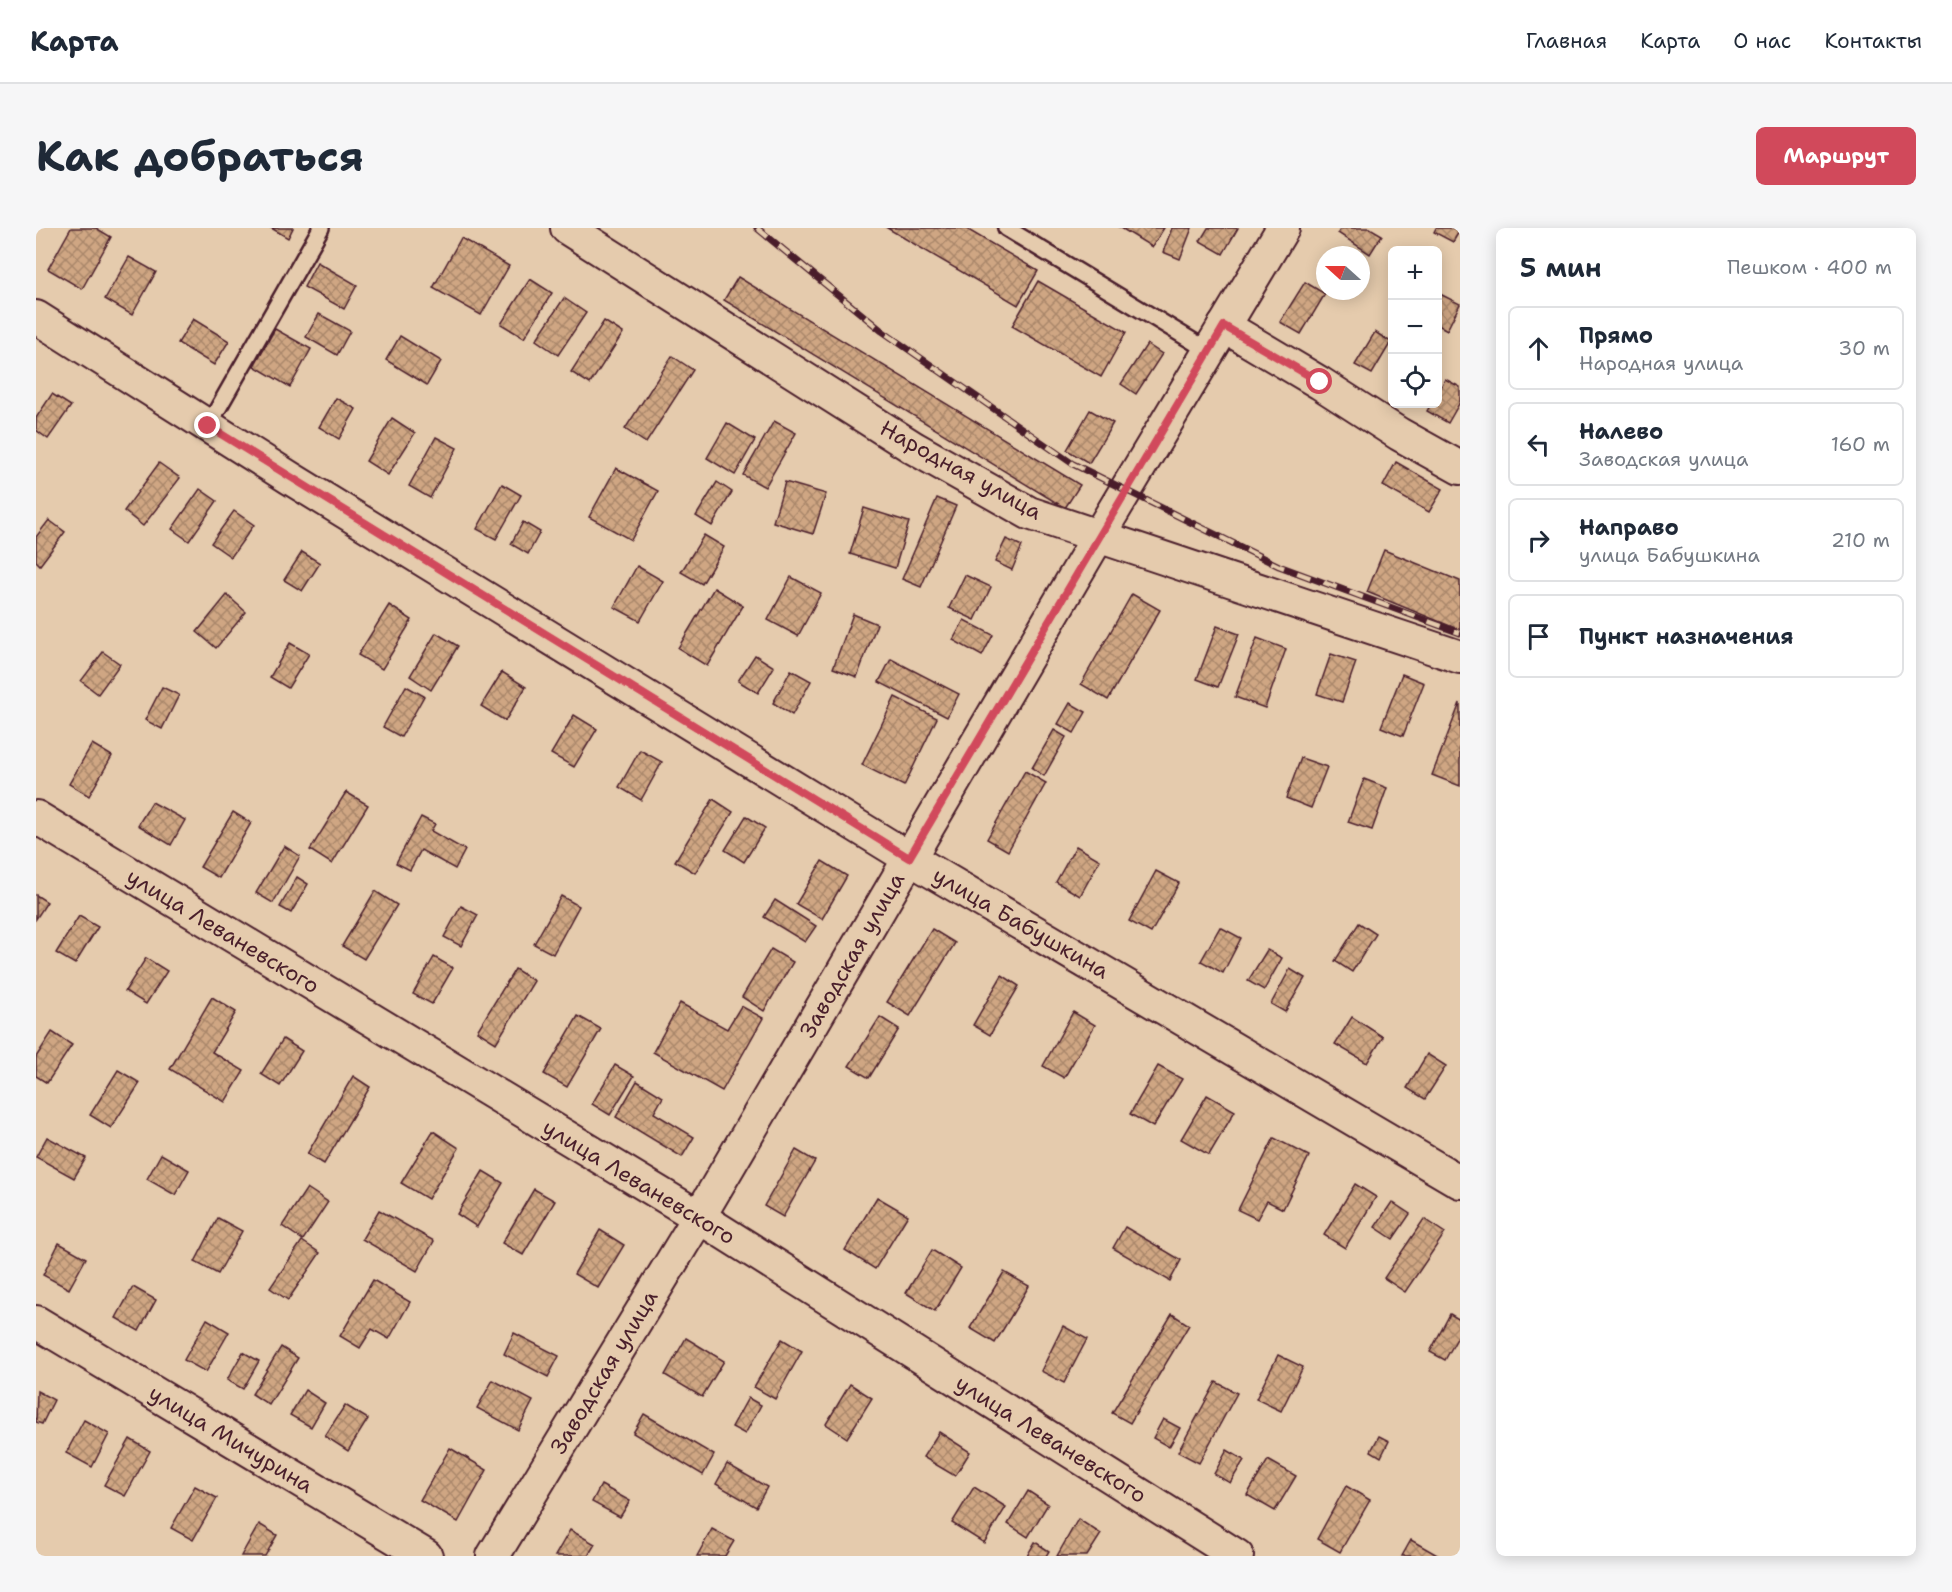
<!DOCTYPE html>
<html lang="ru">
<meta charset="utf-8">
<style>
:root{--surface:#fff;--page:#f6f6f7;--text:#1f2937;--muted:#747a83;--line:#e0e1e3;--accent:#d1495b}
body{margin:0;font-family:"Shantell Sans",sans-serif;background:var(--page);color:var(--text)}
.controls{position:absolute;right:18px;top:18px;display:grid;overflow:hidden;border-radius:9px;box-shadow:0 3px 15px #0003}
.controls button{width:54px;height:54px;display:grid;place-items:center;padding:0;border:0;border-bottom:2px solid var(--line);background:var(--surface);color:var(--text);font:30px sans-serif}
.compass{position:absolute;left:1280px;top:18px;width:54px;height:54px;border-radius:50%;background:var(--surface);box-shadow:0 3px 15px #0003;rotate:291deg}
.stop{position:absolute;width:18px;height:18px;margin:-14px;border:4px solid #d1495b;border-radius:50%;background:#fff}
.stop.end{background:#d1495b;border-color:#fff;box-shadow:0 2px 6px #0008}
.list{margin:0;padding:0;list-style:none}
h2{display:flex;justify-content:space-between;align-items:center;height:78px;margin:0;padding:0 24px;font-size:26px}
h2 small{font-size:20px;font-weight:400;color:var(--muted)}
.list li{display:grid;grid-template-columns:39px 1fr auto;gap:18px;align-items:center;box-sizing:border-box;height:84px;margin:0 12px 12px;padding:0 12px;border:2px solid var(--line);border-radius:9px}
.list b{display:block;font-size:22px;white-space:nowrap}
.list p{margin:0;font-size:20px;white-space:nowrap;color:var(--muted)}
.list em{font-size:20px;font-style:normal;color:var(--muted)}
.icon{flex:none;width:33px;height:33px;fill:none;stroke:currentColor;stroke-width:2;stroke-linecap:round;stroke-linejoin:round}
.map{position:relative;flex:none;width:1424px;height:1328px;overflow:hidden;border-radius:9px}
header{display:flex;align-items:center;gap:36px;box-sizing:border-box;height:84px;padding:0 30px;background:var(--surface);border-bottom:2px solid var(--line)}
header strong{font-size:28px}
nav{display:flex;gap:33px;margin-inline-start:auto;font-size:21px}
.intro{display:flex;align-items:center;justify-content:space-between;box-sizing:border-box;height:144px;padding:0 36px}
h1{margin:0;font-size:42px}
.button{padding:15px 27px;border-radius:9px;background:var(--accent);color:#fff;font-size:21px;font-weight:700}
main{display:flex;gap:36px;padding:0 36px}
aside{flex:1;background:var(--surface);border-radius:9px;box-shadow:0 3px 15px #0003}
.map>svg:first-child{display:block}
</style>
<header>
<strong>Карта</strong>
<nav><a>Главная</a><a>Карта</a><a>О нас</a><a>Контакты</a></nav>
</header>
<div class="intro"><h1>Как добраться</h1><a class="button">Маршрут</a></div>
<main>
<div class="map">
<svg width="1424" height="1328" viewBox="0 0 1424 1328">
<defs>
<pattern id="building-cross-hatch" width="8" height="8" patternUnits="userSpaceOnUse" patternTransform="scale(1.5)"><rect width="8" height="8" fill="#cfa683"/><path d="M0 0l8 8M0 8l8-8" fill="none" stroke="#aa876b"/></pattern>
</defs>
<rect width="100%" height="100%" fill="#e5cbad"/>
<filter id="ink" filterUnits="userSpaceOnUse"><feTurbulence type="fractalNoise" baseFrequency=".0167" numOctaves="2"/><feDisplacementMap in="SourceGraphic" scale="12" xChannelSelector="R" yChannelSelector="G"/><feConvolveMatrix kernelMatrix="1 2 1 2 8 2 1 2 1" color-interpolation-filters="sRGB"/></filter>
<g filter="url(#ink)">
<g fill="url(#building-cross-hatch)" stroke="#4a1f2b" stroke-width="1.5">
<path d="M35,0H60L75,9L46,61L12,41Z"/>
<path d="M235,0H257L252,10Z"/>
<path d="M851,0H929L1002,43L982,77Z"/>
<path d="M1085,0H1128L1116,19Z"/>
<path d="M1136,0H1156L1144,31L1127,24Z"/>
<path d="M1172,0H1202L1187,26L1164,13Z"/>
<path d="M1305,0H1334L1346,7L1334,26L1302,5Z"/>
<path d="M1400,0H1424V2L1417,14L1398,4Z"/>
<path d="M425,10L473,38L445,87L397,60Z"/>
<path d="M93,29L120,44L96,87L69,71Z"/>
<path d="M281,34L321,57L308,81L268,59Z"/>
<path d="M702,49L1044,257L1029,280L688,72Z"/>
<path d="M494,51L516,65L488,110L465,96Z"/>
<path d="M1002,53L1090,104L1065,149L976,98Z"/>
<path d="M1269,54L1289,66L1265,106L1244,94Z"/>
<path d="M1402,65L1424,76L1411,102L1402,97Z"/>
<path d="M528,70L550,85L522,127L500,112Z"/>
<path d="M283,86L314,103L301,127L270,109Z"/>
<path d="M157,91L193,113L178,137L142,115Z"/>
<path d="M568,93L587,105L554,156L535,144Z"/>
<path d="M239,101L275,121L254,159L218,138Z"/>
<path d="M1339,104L1355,114L1336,146L1319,137Z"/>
<path d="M364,108L405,133L391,157L350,132Z"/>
<path d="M1111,116L1126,126L1100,166L1085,156Z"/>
<path d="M636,128L657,142L610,215L589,201Z"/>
<path d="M1409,151L1424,159V174L1412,195L1391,183L1395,176H1402V165Z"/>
<path d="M16,166L35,178L12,211L0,202V190Z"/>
<path d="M300,170L320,181L303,211L283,199Z"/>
<path d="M1054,182L1077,195L1053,235L1031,222Z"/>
<path d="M356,190L379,205L352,247L330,233Z"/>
<path d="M738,193L760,205L729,259L707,247Z"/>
<path d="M691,195L719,212L699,247L671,230Z"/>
<path d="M400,209L421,220L394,270L373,258Z"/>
<path d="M1360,234L1407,261L1393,284L1347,258Z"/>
<path d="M123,235L144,250L107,298L88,283Z"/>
<path d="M580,240L622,263L595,312L553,289Z"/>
<path d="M681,254L696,264L676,298L660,288Z"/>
<path d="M749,254L790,266L777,306L737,294Z"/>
<path d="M466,256L485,267L460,311L441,301Z"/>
<path d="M164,261L181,273L153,313L136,301Z"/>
<path d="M901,270L920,278L885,359L866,351Z"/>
<path d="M828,280L873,294L859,340L814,326Z"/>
<path d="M198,283L218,297L195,329L175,315Z"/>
<path d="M13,292L29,304L4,337L0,333V309Z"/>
<path d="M487,294L504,304L492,326L475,316Z"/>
<path d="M668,307L688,319L666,356L645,344Z"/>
<path d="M970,311L986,318L976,342L959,334Z"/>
<path d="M1348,322L1424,353V402L1331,364Z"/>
<path d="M266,324L284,335L266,363L248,352Z"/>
<path d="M601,338L627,353L604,393L578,379Z"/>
<path d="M929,347L955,359L939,392L913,380Z"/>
<path d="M755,349L785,365L762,408L732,392Z"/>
<path d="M678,360L707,378L671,438L642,420Z"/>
<path d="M1096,366L1124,382L1072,472L1045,456Z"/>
<path d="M191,367L210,384L180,420L161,404Z"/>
<path d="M353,377L376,392L346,441L322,427Z"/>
<path d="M817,386L841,396L821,449L797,440Z"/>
<path d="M928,392L957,407L946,428L917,412Z"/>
<path d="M1181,398L1203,406L1182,459L1161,451Z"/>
<path d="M400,405L422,418L395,462L374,448Z"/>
<path d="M1221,410L1250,421L1229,480L1199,469Z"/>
<path d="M254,415L273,426L252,460L234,449Z"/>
<path d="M67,424L84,436L62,466L45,453Z"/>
<path d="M1295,426L1320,434L1306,474L1281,466Z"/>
<path d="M719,427L738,439L722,465L702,453Z"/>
<path d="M855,431L923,466L911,489L843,454Z"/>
<path d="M755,442L775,453L756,487L737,475Z"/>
<path d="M466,444L490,459L469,493L445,478Z"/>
<path d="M1366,446L1388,455L1367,508L1345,499Z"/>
<path d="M370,458L388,468L365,509L347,499Z"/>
<path d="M126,459L143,467L126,501L109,492Z"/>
<path d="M859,469L901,490L868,558L826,537Z"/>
<path d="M1034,475L1050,484L1038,505L1022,496Z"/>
<path d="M1424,475V558L1396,547Z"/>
<path d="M538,487L561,501L538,539L515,526Z"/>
<path d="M1018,502L1030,509L1008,548L996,540Z"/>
<path d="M56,516L76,528L53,568L33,556Z"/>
<path d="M604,522L626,534L605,572L583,559Z"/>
<path d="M1265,530L1291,539L1275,580L1250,570Z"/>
<path d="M989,543L1010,555L972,623L951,611Z"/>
<path d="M1328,551L1351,560L1336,602L1312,594Z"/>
<path d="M310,564L332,577L296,636L274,622Z"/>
<path d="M677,571L697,584L659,645L639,633Z"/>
<path d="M116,574L149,592L135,617L102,597Z"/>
<path d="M197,584L215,595L183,650L164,639Z"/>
<path d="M710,588L729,600L708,634L689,622Z"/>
<path d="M385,589L399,596L395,603L429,622L419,641L385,622L374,642L360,635Z"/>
<path d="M248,618L264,628L237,675L220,665Z"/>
<path d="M1040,618L1064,632L1044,668L1020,654Z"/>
<path d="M786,633L811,648L786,691L760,676Z"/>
<path d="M1120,643L1143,655L1115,705L1093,693Z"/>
<path d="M261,649L272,656L255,685L244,679Z"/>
<path d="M339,663L361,677L328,731L306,718Z"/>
<path d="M0,667L11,674L0,691Z"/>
<path d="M525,668L543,678L517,726L498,716Z"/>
<path d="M739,672L780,698L769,714L728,689Z"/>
<path d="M425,678L442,687L425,718L408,709Z"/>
<path d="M43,688L62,699L39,736L20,725Z"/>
<path d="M1323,695L1340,706L1316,744L1299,733Z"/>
<path d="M1184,699L1205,710L1187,745L1165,733Z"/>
<path d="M896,701L919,715L874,788L851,774Z"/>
<path d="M735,721L757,734L728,783L706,769Z"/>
<path d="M1231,722L1246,730L1228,762L1212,753Z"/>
<path d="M398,729L417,740L396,776L377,766Z"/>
<path d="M110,730L131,743L110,776L89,763Z"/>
<path d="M479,741L498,753L460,815L441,803Z"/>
<path d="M1254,741L1269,750L1249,784L1235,776Z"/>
<path d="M966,747L983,758L954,807L937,797Z"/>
<path d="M176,769L200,784L176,824L208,843L189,874L134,841Z"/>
<path d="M644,775L691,801L705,778L727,790L686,863L617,824Z"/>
<path d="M1037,784L1059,797L1028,850L1007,838Z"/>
<path d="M542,788L565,801L531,859L508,846Z"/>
<path d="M844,789L863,801L833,850L813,838Z"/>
<path d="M1316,789L1347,809L1331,835L1299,816Z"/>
<path d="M16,804L36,817L11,855L0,848V829Z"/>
<path d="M247,811L266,823L244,858L225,846Z"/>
<path d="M1391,826L1410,838L1389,871L1371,860Z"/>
<path d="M579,837L598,848L574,887L556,876Z"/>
<path d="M1122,838L1146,851L1117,899L1094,886Z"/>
<path d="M82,842L104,855L75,900L54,887Z"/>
<path d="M317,848L334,859L288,936L271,926Z"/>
<path d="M601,853L627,869L618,885L658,909L646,929L580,889Z"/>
<path d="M1171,867L1199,883L1173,927L1145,911Z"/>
<path d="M397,903L423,920L392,971L365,955Z"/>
<path d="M11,909L50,930L38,950L0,929Z"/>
<path d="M1238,910L1273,928L1247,981L1231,973L1221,991L1202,982Z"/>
<path d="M760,922L779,933L747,989L728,978Z"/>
<path d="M125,926L153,942L139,967L111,951Z"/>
<path d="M447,943L467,955L441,999L421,986Z"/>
<path d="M1319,956L1340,969L1309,1020L1288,1007Z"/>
<path d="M271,960L292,974L267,1012L246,998Z"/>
<path d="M498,961L519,973L487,1027L466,1015Z"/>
<path d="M841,969L872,987L839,1041L809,1022Z"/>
<path d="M1356,974L1374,986L1357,1011L1339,999Z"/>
<path d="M343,982L398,1013L381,1043L326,1011Z"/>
<path d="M182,990L206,1003L182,1046L159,1034Z"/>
<path d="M1388,991L1409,1005L1369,1064L1348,1050Z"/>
<path d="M1089,999L1145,1032L1134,1053L1077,1020Z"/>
<path d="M564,1002L588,1017L562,1060L538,1046Z"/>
<path d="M266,1013L284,1025L252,1072L234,1060Z"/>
<path d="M23,1015L50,1030L33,1061L7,1047Z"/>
<path d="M896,1022L925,1040L899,1083L870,1065Z"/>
<path d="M968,1044L993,1058L959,1115L934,1100Z"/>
<path d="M337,1052L374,1074L353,1111L336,1101L324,1120L304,1108Z"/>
<path d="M97,1059L120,1072L103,1103L80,1090Z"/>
<path d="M1136,1086L1153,1097L1094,1195L1076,1185Z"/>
<path d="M1414,1086L1424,1092V1105L1409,1132L1394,1124Z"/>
<path d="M171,1091L193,1104L170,1144L148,1132Z"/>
<path d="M1027,1098L1051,1111L1028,1155L1005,1143Z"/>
<path d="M478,1105L523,1128L512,1149L468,1126Z"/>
<path d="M650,1110L688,1133L666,1169L629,1147Z"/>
<path d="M746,1111L766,1123L739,1171L718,1159Z"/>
<path d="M245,1119L262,1130L233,1177L216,1166Z"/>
<path d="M207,1124L223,1133L207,1161L191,1152Z"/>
<path d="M1242,1127L1267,1139L1245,1183L1220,1171Z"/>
<path d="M457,1152L497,1173L482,1202L441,1180Z"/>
<path d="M1180,1154L1201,1165L1163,1235L1142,1224Z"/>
<path d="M814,1156L836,1170L811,1210L790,1196Z"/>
<path d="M269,1162L289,1175L275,1199L254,1187Z"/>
<path d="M1,1163L18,1172L6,1196L0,1194Z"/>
<path d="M712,1170L725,1177L709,1206L696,1199Z"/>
<path d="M309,1177L332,1191L312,1223L289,1208Z"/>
<path d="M608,1186L678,1227L667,1247L597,1205Z"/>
<path d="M1127,1191L1144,1200L1133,1219L1117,1210Z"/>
<path d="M48,1192L73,1206L56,1239L30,1225Z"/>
<path d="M903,1204L934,1224L919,1248L887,1229Z"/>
<path d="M1343,1208L1353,1213L1345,1229L1335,1223Z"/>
<path d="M94,1211L114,1223L89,1268L68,1257Z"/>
<path d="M414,1220L451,1242L422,1294L384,1272Z"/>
<path d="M1191,1222L1208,1232L1194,1255L1178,1246Z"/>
<path d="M1232,1232L1260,1248L1239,1283L1211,1267Z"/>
<path d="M691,1236L731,1259L720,1279L680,1256Z"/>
<path d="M565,1257L594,1273L584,1289L556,1274Z"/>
<path d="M159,1258L181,1270L157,1312L135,1300Z"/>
<path d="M1310,1258L1334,1272L1304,1324L1281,1311Z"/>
<path d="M938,1259L970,1279L948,1315L916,1295Z"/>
<path d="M992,1263L1012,1276L992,1309L972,1296Z"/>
<path d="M1042,1291L1065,1306L1051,1328H1021Z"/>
<path d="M223,1296L241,1307L229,1328H205Z"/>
<path d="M676,1301L698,1313L689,1328H661Z"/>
<path d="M534,1302L559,1316L552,1328H519Z"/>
<path d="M1375,1312L1403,1328H1366Z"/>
<path d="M999,1314L1013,1323L1010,1328H991Z"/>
</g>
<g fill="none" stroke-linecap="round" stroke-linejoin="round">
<defs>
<g id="lane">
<path d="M970,0L1173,123"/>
<path d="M172,198L285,0"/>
</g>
<g id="street">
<path d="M531,0L878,220L993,285L1424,429"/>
<path d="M0,89L254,250L873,630L1424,954"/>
<path d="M1188,98L1284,155L1363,206L1424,240"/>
<path d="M0,589L663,989L1201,1328"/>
<path d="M0,1094L390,1328"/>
<path d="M457,1328L663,989L1063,307L1247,0"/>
</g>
</defs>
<use href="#lane" stroke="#4a1f2b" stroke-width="20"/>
<use href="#street" stroke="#4a1f2b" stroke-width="36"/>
<use href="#lane" stroke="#e5cbad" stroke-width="15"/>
<use href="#street" stroke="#e5cbad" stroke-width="32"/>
<defs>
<path id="rail" d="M721,0L846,103L1037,236L1243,338L1424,405"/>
</defs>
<use href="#rail" stroke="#4a1f2b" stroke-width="7"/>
<use href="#rail" stroke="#e5cbad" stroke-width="4.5" stroke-dasharray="14" stroke-linecap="butt"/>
</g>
</g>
<g fill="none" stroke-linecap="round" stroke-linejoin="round" filter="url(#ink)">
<path stroke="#d1495b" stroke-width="8" d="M172,198L873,630L1188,98L1284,154"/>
</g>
<g text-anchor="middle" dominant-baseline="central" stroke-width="4.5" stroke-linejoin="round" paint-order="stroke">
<g font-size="22" fill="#4a1f2b" stroke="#e5cbad">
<text transform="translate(925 242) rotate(29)">Народная улица</text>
<text transform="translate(985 695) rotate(30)">улица Бабушкина</text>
<text transform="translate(187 703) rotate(31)">улица Леваневского</text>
<text transform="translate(816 727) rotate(-60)">Заводская улица</text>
<text transform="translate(603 954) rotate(31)">улица Леваневского</text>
<text transform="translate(568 1144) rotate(-59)">Заводская улица</text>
<text transform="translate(195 1211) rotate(31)">улица Мичурина</text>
<text transform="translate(1015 1211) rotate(32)">улица Леваневского</text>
</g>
</g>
</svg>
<div class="controls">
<button>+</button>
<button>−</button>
<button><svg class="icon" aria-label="locate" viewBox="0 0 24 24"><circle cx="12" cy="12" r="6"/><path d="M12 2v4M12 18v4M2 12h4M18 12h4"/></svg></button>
</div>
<svg class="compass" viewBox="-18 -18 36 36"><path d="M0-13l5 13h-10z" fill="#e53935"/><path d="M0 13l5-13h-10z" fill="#747a83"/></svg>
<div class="stop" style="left:1284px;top:154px"></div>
<div class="stop end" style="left:172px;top:198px"></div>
</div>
<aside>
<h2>5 мин<small>Пешком · 400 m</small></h2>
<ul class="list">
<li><svg class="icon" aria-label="ahead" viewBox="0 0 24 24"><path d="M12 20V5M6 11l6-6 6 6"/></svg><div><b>Прямо</b><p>Народная улица</p></div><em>30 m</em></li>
<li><svg class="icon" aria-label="left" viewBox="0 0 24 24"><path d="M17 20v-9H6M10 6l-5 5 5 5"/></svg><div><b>Налево</b><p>Заводская улица</p></div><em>160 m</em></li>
<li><svg class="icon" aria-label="right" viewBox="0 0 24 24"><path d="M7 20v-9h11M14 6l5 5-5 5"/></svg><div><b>Направо</b><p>улица Бабушкина</p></div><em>210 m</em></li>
<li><svg class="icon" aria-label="arrive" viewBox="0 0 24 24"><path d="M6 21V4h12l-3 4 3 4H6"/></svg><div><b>Пункт назначения</b></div></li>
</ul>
</aside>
</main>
